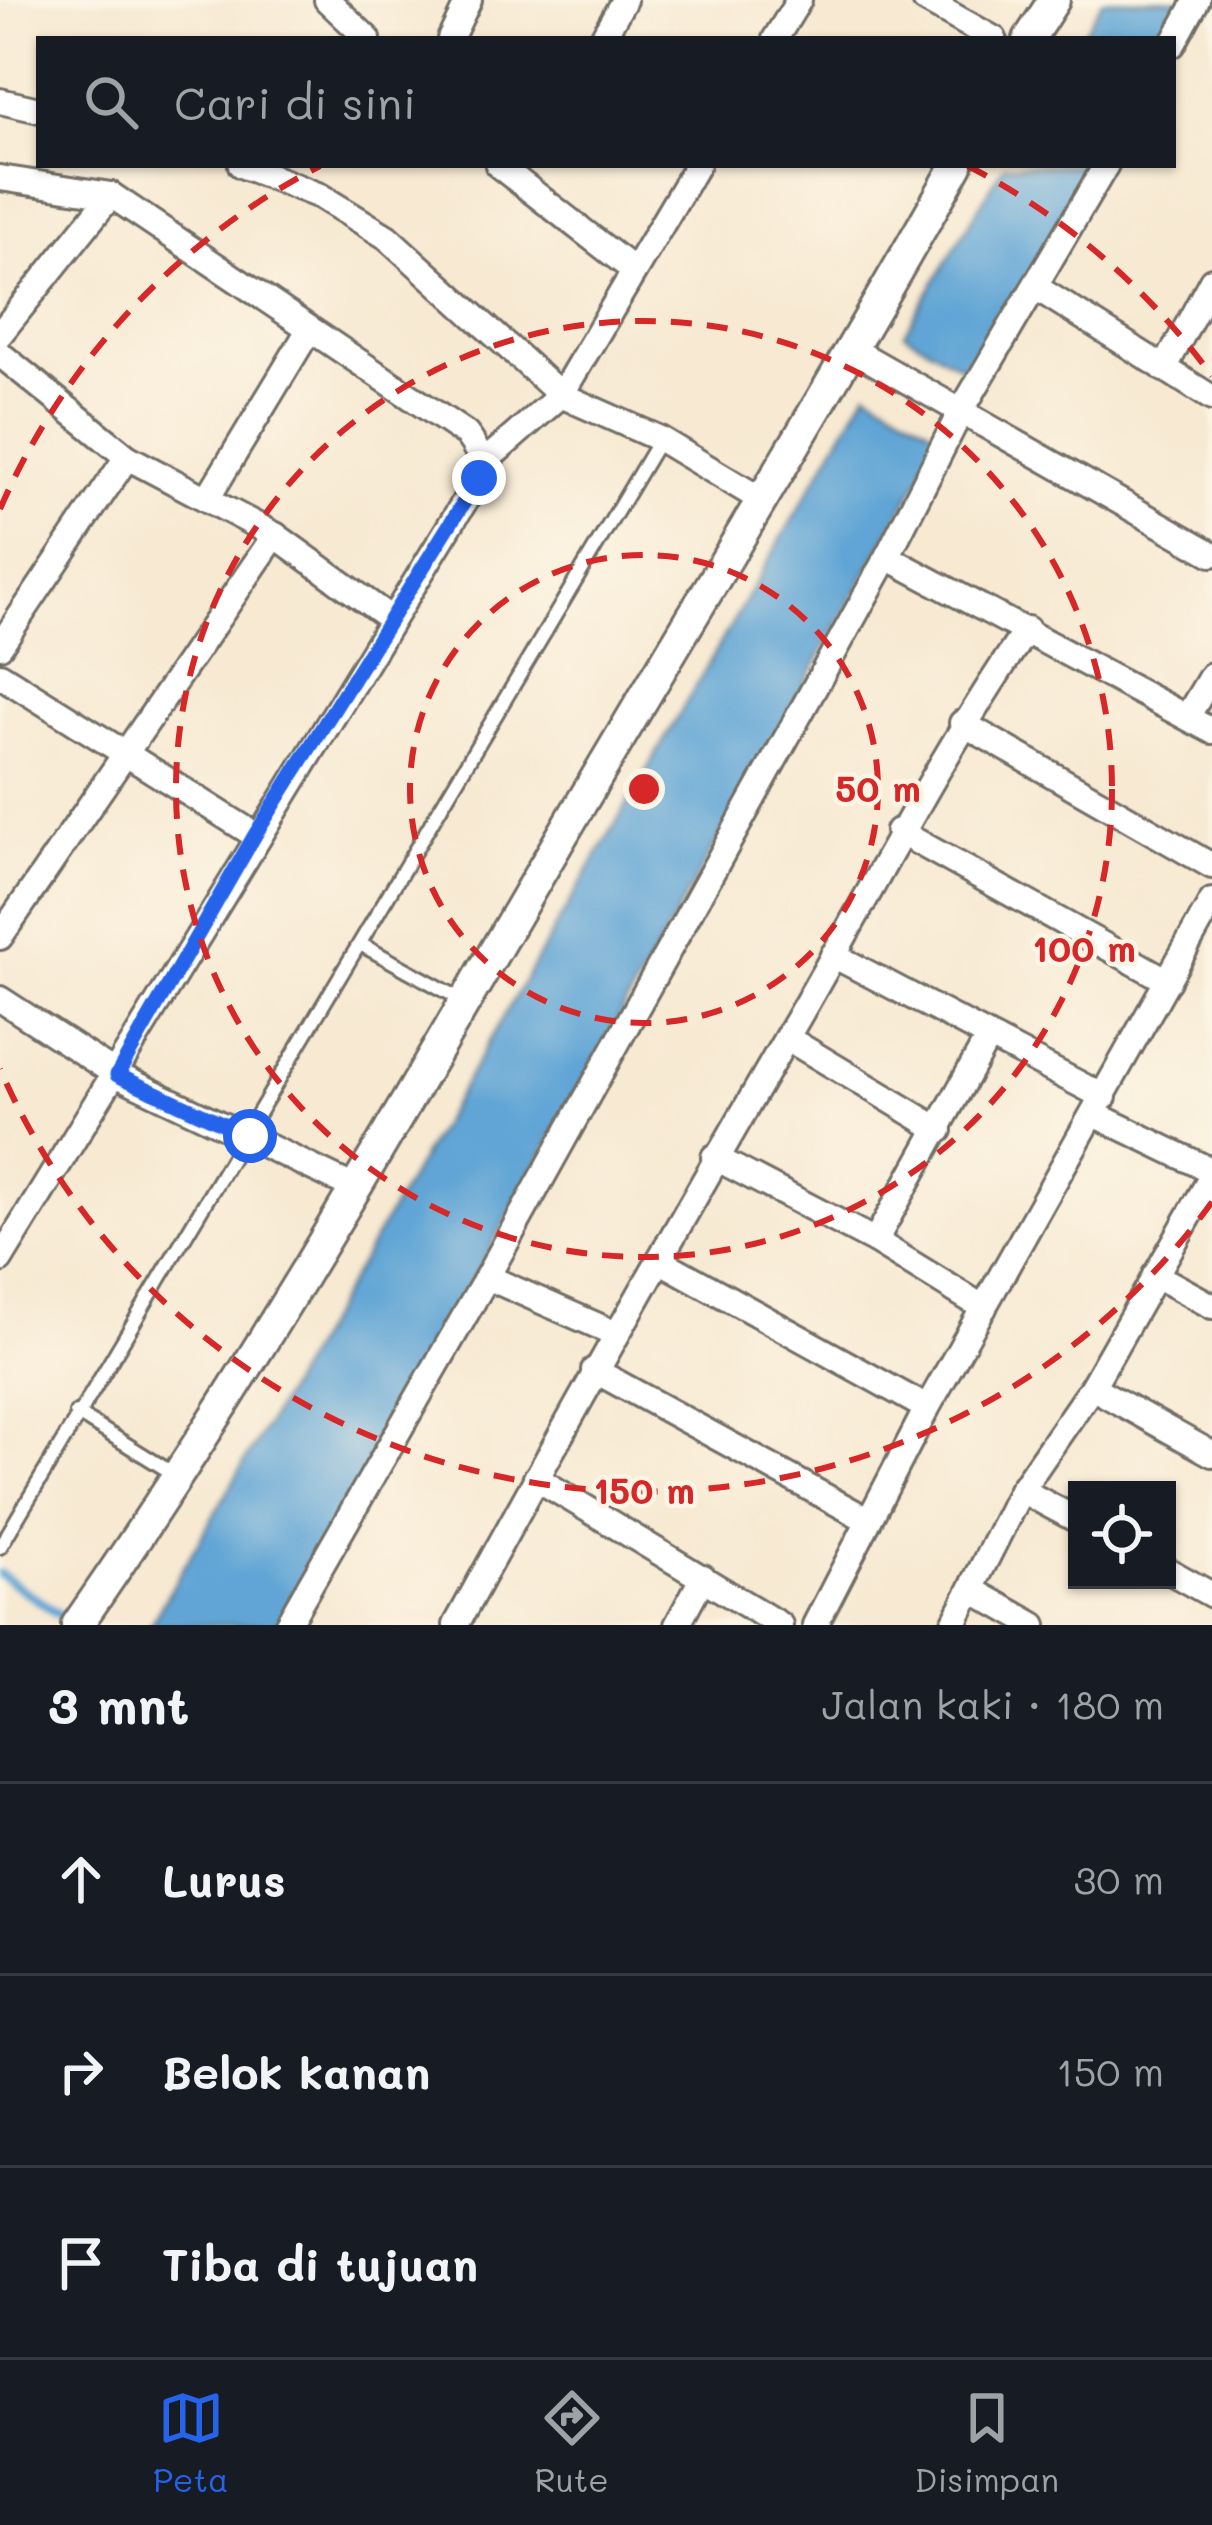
<!DOCTYPE html>
<html lang="id">
<meta charset="utf-8">
<style>
:root{--surface:#171b24;--page:#242831;--text:#f1f3f6;--muted:#9ea1a6;--line:#363941;--accent:#2563eb}
body{margin:0;font-family:Mali,sans-serif;background:var(--page);color:var(--text)}
.controls{position:absolute;right:36px;bottom:36px;display:grid;overflow:hidden;border-radius:0px;box-shadow:0 3px 9px #0004}
.controls button{width:108px;height:108px;display:grid;place-items:center;padding:0;border:0;border-bottom:3px solid var(--line);background:var(--surface);color:var(--text);font:60px sans-serif}
.stop{position:absolute;width:36px;height:36px;margin:-27px;border:9px solid #2563eb;border-radius:50%;background:#fff}
.stop.end{background:#2563eb;border-color:#fff;box-shadow:0 3px 12px #0008}
.list{margin:0;padding:0;list-style:none}
h2{display:flex;justify-content:space-between;align-items:center;height:156px;margin:0;padding:0 48px;font-size:51px}
h2 small{font-size:39px;font-weight:400;color:var(--muted)}
.list li{display:grid;grid-template-columns:78px 1fr auto;gap:36px;align-items:center;box-sizing:border-box;height:192px;padding:0 48px;border-top:3px solid var(--line)}
.list b{display:block;font-size:45px;white-space:nowrap}
.list em{font-size:39px;font-style:normal;color:var(--muted)}
.icon{flex:none;width:66px;height:66px;fill:none;stroke:currentColor;stroke-width:2;stroke-linecap:round;stroke-linejoin:round}
.map{position:relative;flex:none;width:1212px;height:1625px;overflow:hidden}
.search{position:absolute;background:var(--surface);box-shadow:0 3px 9px #0004;left:36px;right:36px;top:36px;height:132px;display:flex;align-items:center;gap:30px;box-sizing:border-box;padding:0 42px;border-radius:0px;color:var(--muted);font-size:45px}
.sheet{height:732px;background:var(--surface)}
nav{display:flex;justify-content:space-around;align-items:center;box-sizing:border-box;height:168px;border-top:3px solid var(--line);background:var(--surface);font-size:33px;color:var(--muted)}
nav a{display:grid;justify-items:center;gap:6px}
nav .on{color:var(--accent)}
.map>svg:first-child{display:block}
</style>
<div class="map">
<svg width="1212" height="1625" viewBox="0 0 1212 1625">
<rect width="100%" height="100%" fill="#fcf5e5"/>
<filter id="ink" filterUnits="userSpaceOnUse"><feTurbulence type="fractalNoise" baseFrequency=".00833" numOctaves="2"/><feDisplacementMap in="SourceGraphic" scale="24" xChannelSelector="R" yChannelSelector="G"/><feConvolveMatrix kernelMatrix="1 2 1 2 8 2 1 2 1" color-interpolation-filters="sRGB"/></filter>
<filter id="wash" filterUnits="userSpaceOnUse"><feTurbulence type="fractalNoise" baseFrequency=".004" numOctaves="4" result="noise"/><feDisplacementMap in="SourceGraphic" scale="48" xChannelSelector="R" yChannelSelector="G"/><feGaussianBlur stdDeviation="2.7" result="paint"/><feColorMatrix in="noise" values="0 0 0 0 0 0 0 0 0 0 0 0 0 0 0 0 0 1.4 0 .05"/><feComposite in="paint" operator="in"/></filter>
<g filter="url(#wash)">
<rect width="100%" height="100%" fill="#f7e9d2"/>
<g fill="#60a5d5" stroke="#466880" stroke-width="3">
<path d="M1103,0H1194L1172,39H1080Z"/>
<path d="M1004,165H1100L980,378L904,333Z"/>
<path d="M867,391L943,436L280,1625H150Z"/>
</g>
<g fill="none" stroke-linecap="round" stroke-linejoin="round">
<path stroke="#60a5d5" stroke-width="9" d="M0,1574L70,1622"/>
</g>
</g>
<g filter="url(#ink)">
<g fill="none" stroke-linecap="round" stroke-linejoin="round">
<defs>
<g id="service">
<path d="M362,945L464,1001"/>
<path d="M76,1413L174,1474"/>
<path d="M0,1547L660,439"/>
</g>
<g id="minor">
<path d="M327,0L368,39"/>
<path d="M925,0L994,39"/>
<path d="M450,39L469,0"/>
<path d="M602,39L624,0"/>
<path d="M775,39L799,0"/>
<path d="M1173,44L1197,0"/>
<path d="M0,101L39,110"/>
<path d="M241,165L320,196L387,237L561,395L660,439L760,499"/>
<path d="M498,165L632,269"/>
<path d="M0,178L111,195L466,434C478,449 482,459 479,478L0,1260"/>
<path d="M1037,288L1212,398"/>
<path d="M0,334L111,195"/>
<path d="M853,350L1212,554"/>
<path d="M0,354L127,457L275,535L391,619"/>
<path d="M1164,369L1212,280"/>
<path d="M481,465L561,395L697,165"/>
<path d="M207,499L309,330"/>
<path d="M887,557L1212,731"/>
<path d="M0,646L127,457"/>
<path d="M0,675L255,835"/>
<path d="M1187,717L1212,675"/>
<path d="M962,723L1212,866"/>
<path d="M898,831L1168,981"/>
<path d="M0,937L275,535"/>
<path d="M833,955L1104,1097"/>
<path d="M0,999L117,1075L355,1188"/>
<path d="M787,1038L940,1130"/>
<path d="M1096,1115L1212,1171"/>
<path d="M714,1157L875,1241L984,1308"/>
<path d="M875,1241L988,1038"/>
<path d="M659,1260L927,1408"/>
<path d="M1155,1275L1212,1306"/>
<path d="M487,1277L614,1333"/>
<path d="M594,1370L868,1520"/>
<path d="M1092,1387L1212,1454"/>
<path d="M536,1478L780,1625"/>
<path d="M1021,1490L1077,1520"/>
<path d="M1167,1570L1212,1595"/>
<path d="M972,1590L1034,1625"/>
<path d="M287,1625L487,1277L887,557L960,413L1106,165"/>
<path d="M456,1625C564,1427 674,1232 787,1037C867,900 937,760 1027,629"/>
<path d="M677,1625L703,1577"/>
<path d="M815,1625L927,1408L1212,901"/>
<path d="M953,1625L1021,1490L1092,1387L1212,1176"/>
</g>
<g id="tertiary">
<path d="M1029,39L1054,0"/>
<path d="M77,1625C255,1370 409,1097 566,829C696,608 831,389 957,165"/>
</g>
</defs>
<use href="#service" stroke="#726e65" stroke-width="18"/>
<use href="#minor" stroke="#726e65" stroke-width="30"/>
<use href="#tertiary" stroke="#726e65" stroke-width="36"/>
<use href="#service" stroke="#fff" stroke-width="12"/>
<use href="#minor" stroke="#fff" stroke-width="24"/>
<use href="#tertiary" stroke="#fff" stroke-width="30"/>
</g>
</g>
<g fill="none" stroke-linecap="round" stroke-linejoin="round" filter="url(#ink)">
<path stroke="#2563eb" stroke-width="15" d="M250,1136L117,1075L255,835L479,478"/>
</g>
<g fill="none" stroke="#d62828" stroke-width="6" stroke-dasharray="21 15">
<circle cx="644" cy="789" r="234"/>
<circle cx="644" cy="789" r="468"/>
<path d="M1212 1202A702 702 0 0 1 0 1069M0 509A702 702 0 0 1 320 166M968 166A702 702 0 0 1 1212 376"/>
</g>
<circle cx="644" cy="789" r="18" fill="#d62828" stroke="#fcf5e5" stroke-width="6"/>
<g font-size="36" text-anchor="middle" font-weight="bold" fill="#d62828" stroke="#fcf5e5" stroke-width="9" stroke-linejoin="round" paint-order="stroke">
<text x="878" y="802">50 m</text>
<text x="1084" y="962">100 m</text>
<text x="644" y="1504">150 m</text>
</g>
</svg>
<div class="controls">
<button><svg class="icon" aria-label="locate" viewBox="0 0 24 24"><circle cx="12" cy="12" r="6"/><path d="M12 2v4M12 18v4M2 12h4M18 12h4"/></svg></button>
</div>
<div class="stop" style="left:250px;top:1136px"></div>
<div class="stop end" style="left:479px;top:478px"></div>
<div class="search"><svg class="icon" aria-label="search" viewBox="0 0 24 24"><circle cx="10" cy="10" r="6"/><path d="M15 15l6 6"/></svg>Cari di sini</div>
</div>
<section class="sheet">
<h2>3 mnt<small>Jalan kaki · 180 m</small></h2>
<ul class="list">
<li><svg class="icon" aria-label="ahead" viewBox="0 0 24 24"><path d="M12 20V5M6 11l6-6 6 6"/></svg><div><b>Lurus</b></div><em>30 m</em></li>
<li><svg class="icon" aria-label="right" viewBox="0 0 24 24"><path d="M7 20v-9h11M14 6l5 5-5 5"/></svg><div><b>Belok kanan</b></div><em>150 m</em></li>
<li><svg class="icon" aria-label="arrive" viewBox="0 0 24 24"><path d="M6 21V4h12l-3 4 3 4H6"/></svg><div><b>Tiba di tujuan</b></div></li>
</ul>
</section>
<nav>
<a class="on"><svg class="icon" aria-label="map" viewBox="0 0 24 24"><path d="M3 6l6-2 6 2 6-2v14l-6 2-6-2-6 2zM9 4v14M15 6v14"/></svg>Peta</a>
<a><svg class="icon" aria-label="directions" viewBox="0 0 24 24"><path d="M12 3l9 9-9 9-9-9zM9 14v-3h6M13 9l2 2-2 2"/></svg>Rute</a>
<a><svg class="icon" aria-label="saved" viewBox="0 0 24 24"><path d="M7 4h10v16l-5-4-5 4z"/></svg>Disimpan</a>
</nav>
